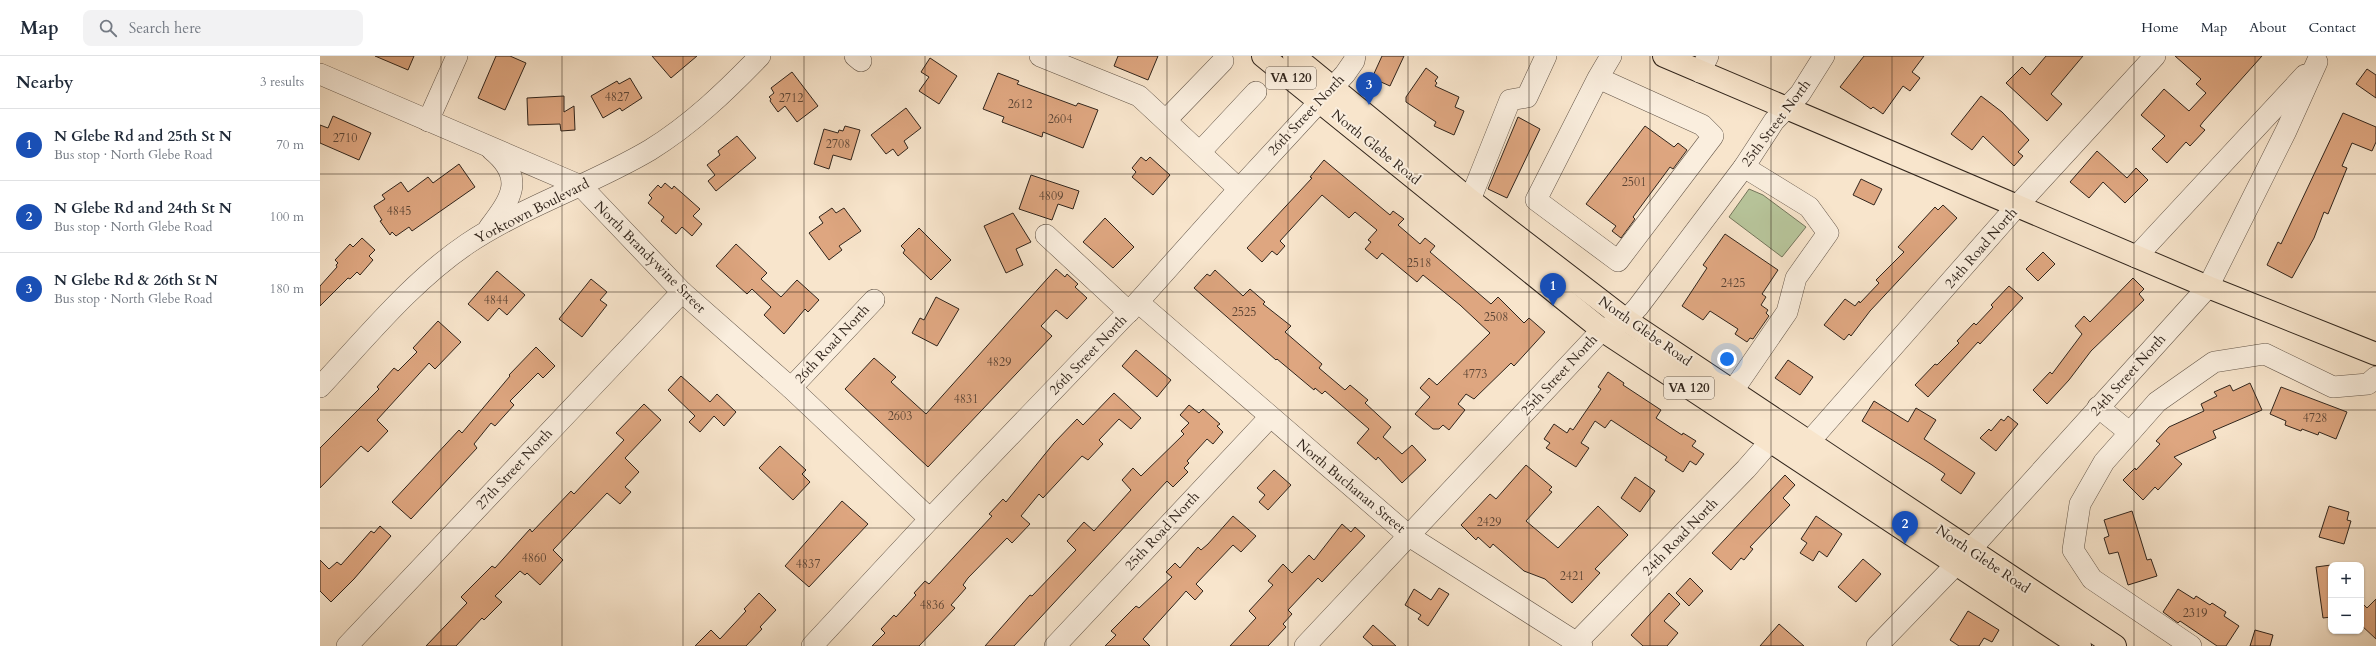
<!DOCTYPE html>
<meta charset="utf-8">
<style>
:root{--surface:#fff;--page:#f2f2f3;--text:#1f2937;--muted:#747a83;--line:#e0e1e3;--accent:#0f766e}
body{margin:0;font-family:Cardo,serif;background:var(--page);color:var(--text)}
.controls{position:absolute;right:12px;bottom:12px;display:grid;overflow:hidden;border-radius:8px;box-shadow:0 1px 3px #0004}
.controls button{width:36px;height:36px;display:grid;place-items:center;padding:0;border:0;border-bottom:1px solid var(--line);background:var(--surface);color:var(--text);font:20px sans-serif}
.you{position:absolute;left:1407px;top:303px;width:14px;height:14px;margin:-10px;border:3px solid #fff;border-radius:50%;background:#1a73e8;box-shadow:0 0 0 6px #1a73e833}
.badge{display:grid;place-items:center;width:26px;height:26px;border-radius:50%;background:var(--accent);color:#fff;font-size:13px;font-weight:700}
.pin{position:absolute;translate:-50% -33px;filter:drop-shadow(0 1px 2px #0008)}
.pin::after{content:'';position:absolute;top:21px;width:14px;height:12px;background:inherit;clip-path:polygon(0 0,100% 0,50% 100%)}
.list{margin:0;padding:0;list-style:none}
h2{display:flex;justify-content:space-between;align-items:center;height:52px;margin:0;padding:0 16px;font-size:17px}
h2 small{font-size:13px;font-weight:400;color:var(--muted)}
.list li{display:grid;grid-template-columns:26px 1fr auto;gap:12px;align-items:center;box-sizing:border-box;height:72px;padding:0 16px;border-top:1px solid var(--line)}
.list b{display:block;font-size:15px;white-space:nowrap}
.list p{margin:0;font-size:13px;white-space:nowrap;color:var(--muted)}
.list em{font-size:13px;font-style:normal;color:var(--muted)}
.icon{flex:none;width:22px;height:22px;fill:none;stroke:currentColor;stroke-width:2;stroke-linecap:round;stroke-linejoin:round}
.map{position:relative;flex:none;width:2056px;height:590px;overflow:hidden}
header{display:flex;align-items:center;gap:24px;box-sizing:border-box;height:56px;padding:0 20px;background:var(--surface);border-bottom:1px solid var(--line)}
header strong{font-size:19px}
nav{display:flex;gap:22px;margin-inline-start:auto;font-size:14px}
.search{width:280px;height:36px;background:var(--page);display:flex;align-items:center;gap:10px;box-sizing:border-box;padding:0 14px;border-radius:8px;color:var(--muted);font-size:15px}
main{display:flex}
aside{flex:1;background:var(--surface)}
.map>svg:first-child{display:block}
</style>
<header>
<strong>Map</strong>
<div class="search"><svg class="icon" aria-label="search" viewBox="0 0 24 24"><circle cx="10" cy="10" r="6"/><path d="M15 15l6 6"/></svg>Search here</div>
<nav><a>Home</a><a>Map</a><a>About</a><a>Contact</a></nav>
</header>
<main>
<aside>
<h2>Nearby<small>3 results</small></h2>
<ul class="list">
<li><span class="badge" style="background:#1a4fb4">1</span><div><b>N Glebe Rd and 25th St N</b><p>Bus stop · North Glebe Road</p></div><em>70 m</em></li>
<li><span class="badge" style="background:#1a4fb4">2</span><div><b>N Glebe Rd and 24th St N</b><p>Bus stop · North Glebe Road</p></div><em>100 m</em></li>
<li><span class="badge" style="background:#1a4fb4">3</span><div><b>N Glebe Rd &amp; 26th St N</b><p>Bus stop · North Glebe Road</p></div><em>180 m</em></li>
</ul>
</aside>
<div class="map">
<svg width="2056" height="590" viewBox="0 0 2056 590">
<rect width="100%" height="100%" fill="#f8e5cc"/>
<filter id="stains"><feTurbulence type="fractalNoise" baseFrequency=".005" numOctaves="4"/><feColorMatrix values="0 0 0 0 .2 0 0 0 0 .09 0 0 0 0 .02 0 0 0 .5 -.17"/></filter>
<radialGradient id="worn" r=".72"><stop offset=".6" stop-color="#630" stop-opacity="0"/><stop offset="1" stop-color="#630" stop-opacity=".3"/></radialGradient>
<path fill="#b8c69c" stroke="#74765c" d="M1429,133L1443,139L1486,171L1462,201L1409,161Z"/>
<g fill="#dea680" stroke="#31251c">
<path d="M55,0H94L88,14Z"/>
<path d="M176,0H190L206,7L185,54L158,42Z"/>
<path d="M332,0H377L351,22Z"/>
<path d="M798,0H838L828,24L794,10Z"/>
<path d="M1062,0H1084L1070,30L1052,22Z"/>
<path d="M1544,0H1604L1592,16L1600,22L1590,35L1583,30L1563,58L1553,51L1551,53L1520,31Z"/>
<path d="M1726,0H1763L1731,38L1742,48L1727,65L1686,27L1702,11L1710,19Z"/>
<path d="M1855,0H1942L1883,66L1880,70L1885,74L1870,90L1866,86L1847,107L1832,93L1845,80L1821,59L1844,33L1869,55L1886,37L1876,28L1881,23Z"/>
<path d="M610,2L637,20L619,48L599,35L609,21L601,16Z"/>
<path d="M1106,12L1118,21L1115,25L1117,27L1115,30L1139,41L1135,51L1144,55L1134,79L1114,70L1116,66L1086,46V41Z"/>
<path d="M2047,13L2056,19V42L2036,28Z"/>
<path d="M472,16L498,50L477,66L465,50L458,56L450,45L451,43L449,41L454,37L451,32Z"/>
<path d="M678,17L699,25L697,28L756,50L758,47L778,54L763,92L723,76L722,81L701,73L682,66L684,61L663,53Z"/>
<path d="M310,22L322,42L302,55L300,52L283,62L271,40L297,25L299,28Z"/>
<path d="M244,40V56L254,50L255,74L241,75L240,68L208,69L207,42Z"/>
<path d="M1661,40L1682,56L1709,84L1698,96L1703,100L1694,110L1663,80L1652,94L1631,78Z"/>
<path d="M586,52L601,72L584,85L588,92L578,100L573,93L566,98L551,79Z"/>
<path d="M2023,57L2056,71V86L2052,95L2032,87L2022,110L2027,112L2008,158L2004,156L1994,182L1972,222L1947,209L1958,186L1961,188Z"/>
<path d="M13,60L51,77L39,104L0,87V69L8,72Z"/>
<path d="M1198,61L1220,73L1187,142L1168,133Z"/>
<path d="M525,70L540,74L531,104L513,99L509,113L494,108L504,73L518,77L519,74L523,75Z"/>
<path d="M1325,70L1354,91L1358,87L1367,94L1353,113L1350,111L1313,161L1315,163L1301,182L1292,175L1296,170L1266,148Z"/>
<path d="M417,80L436,102L396,135L388,125L395,119L387,109L400,99L398,95Z"/>
<path d="M1777,95L1807,122L1816,112L1828,124L1805,147L1783,126L1769,142L1750,126Z"/>
<path d="M821,101L826,105L830,101L850,119L833,139L812,121L816,116L812,112Z"/>
<path d="M1004,104L1070,159L1073,155L1084,163L1078,169L1100,188L1105,182L1115,190L1110,196L1171,248L1178,241L1204,267L1209,262L1225,276L1194,310L1191,307L1154,343L1146,338L1138,348L1145,354L1129,374L1123,369L1119,373H1113L1095,358L1110,341L1100,332L1109,322L1117,329L1170,277L1140,249L1103,219L1097,226L1062,197L1057,203L1045,193L1051,186L1048,184L1057,174L1035,156L1029,162L1002,139L960,185L965,190L957,199L952,195L942,206L927,192L992,122L990,121Z"/>
<path d="M139,108L155,131L92,175L89,171L76,180L72,176L70,179L60,165L62,164L55,153L54,150L65,143L62,139L81,126L88,136L108,121L113,127Z"/>
<path d="M711,119L759,135L753,153L738,148L732,164L699,153Z"/>
<path d="M1541,123L1562,133L1554,149L1533,139Z"/>
<path d="M345,127L352,133L354,130L380,153L373,160L382,168L372,180L362,171L356,178L341,165L344,161L328,147L332,142L329,139L338,129L341,132Z"/>
<path d="M1623,149L1637,162L1550,255L1531,280L1529,278L1524,284L1504,269L1525,243L1535,250L1539,245L1540,247L1559,227L1556,224L1584,196L1578,191L1615,151L1618,154Z"/>
<path d="M512,152L516,157L524,152L541,175L519,190L522,194L509,204L489,177L503,167L499,161Z"/>
<path d="M693,157L711,186L696,193L703,209L686,217L664,170Z"/>
<path d="M785,162L814,191L793,212L763,186Z"/>
<path d="M599,172L631,204L611,224L583,197L585,194L581,190Z"/>
<path d="M1405,178L1458,214L1442,238L1446,241L1441,249L1448,254L1446,257L1449,260L1433,283L1430,282L1427,286L1415,278L1418,273L1390,255L1383,264L1362,250L1387,212L1383,209Z"/>
<path d="M42,182L55,194L49,200L53,204L40,219L37,216L30,223L28,222L0,250V230L17,211L16,209L18,207L15,204L30,188L33,191Z"/>
<path d="M416,188L447,217L441,223L461,241L477,224L499,244L488,256L485,253L464,278L444,259L451,251L432,233L427,238L396,210Z"/>
<path d="M1723,196L1735,208L1718,225L1706,213Z"/>
<path d="M736,213L745,221L747,218L758,228L755,231L767,242L747,263L736,254L721,270L732,280L608,411L525,333L554,302L576,321L571,326L606,358Z"/>
<path d="M895,214L923,240L930,233L945,246L943,248L971,270L965,276L1002,308L999,312L1025,334L1030,329L1048,344L1045,347L1071,371L1063,381L1082,398L1092,389L1106,404L1082,427L1058,401L1056,404L1037,387L1049,373L1005,335L1002,338L995,332L994,334L957,303L956,304L874,232L887,218L890,220Z"/>
<path d="M177,215L205,239L187,259L179,252L168,265L148,248Z"/>
<path d="M1813,222L1824,233L1819,238L1824,244L1771,295L1749,324L1727,348L1713,334L1730,316L1732,318L1762,278L1755,270L1764,260L1770,266Z"/>
<path d="M271,223L287,236L280,244L287,249L262,281L239,263Z"/>
<path d="M1689,230L1703,242L1660,288L1658,286L1608,341L1595,329L1615,308L1617,309L1639,287L1637,285L1654,267L1656,269L1673,251L1671,249Z"/>
<path d="M616,241L639,253L617,290L592,277L600,262L604,264Z"/>
<path d="M118,265L141,286L115,313L109,307L57,364L68,375L48,396L41,390L0,432V392L59,333L57,331L74,312L78,315L97,296L93,292Z"/>
<path d="M216,291L235,310L223,322L218,317L190,345L194,349L175,370L171,367L154,388L157,392L91,463L72,446L139,374L142,377L190,320L189,319Z"/>
<path d="M816,294L851,324L837,341L802,310Z"/>
<path d="M1468,304L1493,321L1480,339L1455,322Z"/>
<path d="M1288,316L1304,327L1303,329L1341,354L1336,362L1362,379L1363,377L1376,385L1372,390L1384,398L1376,409L1370,405L1363,416L1345,404L1347,401L1291,364L1285,372L1275,365L1261,387L1269,392L1256,411L1226,392L1230,387L1224,383L1234,368L1247,377L1250,372L1253,374L1281,333L1278,331Z"/>
<path d="M361,320L390,346L397,338L416,356L404,370L394,360L380,376L369,366L375,360L348,334Z"/>
<path d="M1930,327L1942,354L1893,375L1896,382L1854,401L1862,408L1838,434L1835,431L1823,444L1803,424L1815,412L1816,414L1840,388L1836,385L1849,371L1884,355L1881,348L1897,340L1894,336L1910,329L1913,335Z"/>
<path d="M1961,331L2027,356L2016,383L1999,376L1998,379L1982,373L1981,375L1965,369L1966,365L1950,358Z"/>
<path d="M794,337L821,362L811,373L799,363L779,384L783,388L768,404L762,400L723,442L719,438L701,460L710,468L692,487L687,482L648,522L643,529L646,532L631,549L635,552L599,590H552L565,577L561,573L574,559L576,561L596,539L594,537L605,525L609,528L672,460L669,458L683,443L686,446L734,387L757,363L763,369Z"/>
<path d="M1554,345L1588,366L1596,352L1616,364L1604,383L1655,417L1641,438L1621,424L1625,418L1612,409L1542,365Z"/>
<path d="M324,348L341,364L305,402L319,416L305,431L311,436L300,448L287,437L233,494L243,504L220,529L207,517L205,519L200,515L175,540L182,546L164,564L162,562L136,590H106L147,547L141,541L172,510L175,512L210,473L212,476L251,435L254,438L304,384L296,377Z"/>
<path d="M869,349L879,357L883,353L900,368L897,370L903,376L893,388L887,383L867,405L869,407L864,412L868,416L853,431L847,425L694,590H665L710,539L712,540L756,494L747,485L764,466L774,475L811,434L802,424L813,412L821,420L864,378L861,375L869,367L860,359Z"/>
<path d="M1688,360L1698,368L1676,395L1660,382L1669,373L1671,375L1681,363L1684,365Z"/>
<path d="M460,390L486,414L482,418L490,426L473,444L439,412Z"/>
<path d="M1206,409L1232,431L1229,434L1232,436L1206,465L1238,492L1278,450L1308,479L1275,513L1280,517L1252,547L1225,523L1204,515L1173,488L1170,492L1158,481L1156,484L1141,469L1170,438L1176,443Z"/>
<path d="M954,414L971,429L948,454L939,446L945,439L937,432Z"/>
<path d="M1465,419L1475,429L1463,442L1470,449L1430,491L1433,493L1424,504L1421,502L1411,514L1392,497Z"/>
<path d="M1315,421L1335,435L1320,456L1301,442Z"/>
<path d="M522,445L548,468L489,531L465,510Z"/>
<path d="M2009,450L2029,456L2027,464L2031,465L2024,488L1999,481Z"/>
<path d="M1812,455L1827,504L1831,503L1837,520L1808,529L1798,496L1789,498L1784,482L1789,480L1784,464Z"/>
<path d="M913,460L936,480L921,496L913,489L876,528L883,535L875,544L866,535L860,542L823,583L830,590H785L796,579L791,575L816,550L819,552L852,521L846,516L855,507L860,512L878,491L881,494L888,488Z"/>
<path d="M1496,460L1522,478L1507,501L1499,495L1493,505L1480,497L1487,487L1481,483Z"/>
<path d="M1022,468L1031,476L1035,471L1045,480L1002,526L998,522L968,554L972,558L963,568L966,571L948,590H910L936,562L929,555L953,529L948,525L963,508L972,517L989,499L994,504Z"/>
<path d="M60,470L71,480L34,523L11,546L0,535V504L9,513L17,506L21,509L51,475L54,477Z"/>
<path d="M1543,503L1561,518L1536,546L1518,531Z"/>
<path d="M2011,509V561L2003,562L1996,511Z"/>
<path d="M1370,522L1383,535L1369,550L1356,537Z"/>
<path d="M1119,532L1129,538L1108,570L1098,563L1101,559L1085,549L1094,533L1111,544Z"/>
<path d="M1858,533L1874,543L1876,540L1890,549L1892,547L1906,556L1904,560L1919,570L1906,590H1897L1860,565L1858,567L1843,556Z"/>
<path d="M439,537L456,554L440,571L442,573L426,590H375L391,574L400,583L426,555L424,553Z"/>
<path d="M1349,537L1360,548L1344,565L1358,577L1347,590H1323L1311,579Z"/>
<path d="M2056,543V583L2041,569V546L2047,552Z"/>
<path d="M1648,555L1679,574L1672,586L1664,582L1659,590H1639L1630,584Z"/>
<path d="M1459,568L1484,590H1440Z"/>
<path d="M1053,569L1076,590H1053L1043,581Z"/>
<path d="M1935,574L1953,579L1950,590H1930Z"/>
</g>
<g fill="none" stroke-linecap="round" stroke-linejoin="round">
<defs>
<g id="minor">
<path d="M535,0L541,5"/>
<path d="M720,0L819,40L919,133"/>
<path d="M1380,16L1388,0"/>
<path d="M0,18L261,130L362,236L471,332L610,463"/>
<path d="M1278,22L1216,144L1298,205L1393,80L1382,69L1278,22L1291,0"/>
<path d="M846,64L903,5"/>
<path d="M108,65L137,0"/>
<path d="M880,96L936,36"/>
<path d="M1150,144L1190,44L1207,41L1226,0"/>
<path d="M169,172C191,143 206,122 172,94"/>
<path d="M726,179L809,256"/>
<path d="M1816,201L1985,19"/>
<path d="M818,246L1089,480L1262,590"/>
<path d="M0,331C46,282 91,226 147,188C204,150 271,129 330,94C372,68 406,35 440,0"/>
<path d="M471,332L554,244"/>
<path d="M1412,336L1467,256L1476,222L1508,177L1489,151L1424,111"/>
<path d="M1778,351L1809,376"/>
<path d="M1489,386L1697,150L1835,0"/>
<path d="M27,590L362,236"/>
<path d="M492,590L610,463L818,246L919,133L1025,18L1034,5L1035,0"/>
<path d="M735,590L950,361"/>
<path d="M985,590L1282,274L1306,264L1318,251L1424,111L1454,65L1480,38L1504,0"/>
<path d="M1253,590L1426,413L1461,373"/>
<path d="M1557,590L1650,494L1888,231L1966,75L1997,6"/>
<path d="M1871,590L1772,523L1753,494L1760,448L1784,406L1837,346L1894,306L1945,298L2013,331L2048,328L2056,321"/>
</g>
<g id="major">
<path d="M943,0L1282,274L1760,590"/>
<path d="M974,0L1150,144L1306,264L1795,590"/>
<path d="M1344,0L1888,231L2056,298"/>
</g>
</defs>
<use href="#minor" stroke="#635548" stroke-width="22"/>
<use href="#major" stroke="#31251c" stroke-width="24"/>
<use href="#minor" stroke="#faeede" stroke-width="21"/>
<use href="#major" stroke="#f8e5cc" stroke-width="22"/>
</g>
<path fill="none" stroke="#31251c" stroke-width="1" stroke-opacity="0.55" d="M121,0V590M242,0V590M363,0V590M484,0V590M605,0V590M726,0V590M847,0V590M968,0V590M1088,0V590M1209,0V590M1330,0V590M1451,0V590M1572,0V590M1693,0V590M1814,0V590M1935,0V590M0,118H2056M0,236H2056M0,354H2056M0,472H2056"/>
<g text-anchor="middle" dominant-baseline="central" stroke-width="4" stroke-linejoin="round" paint-order="stroke">
<g font-size="12" fill="#5c4535">
<text x="297" y="41">4827</text>
<text x="471" y="42">2712</text>
<text x="700" y="48">2612</text>
<text x="740" y="63">2604</text>
<text x="25" y="82">2710</text>
<text x="518" y="88">2708</text>
<text x="1314" y="126">2501</text>
<text x="731" y="140">4809</text>
<text x="79" y="155">4845</text>
<text x="1099" y="207">2518</text>
<text x="1413" y="227">2425</text>
<text x="176" y="244">4844</text>
<text x="924" y="256">2525</text>
<text x="1176" y="261">2508</text>
<text x="679" y="306">4829</text>
<text x="1155" y="318">4773</text>
<text x="646" y="343">4831</text>
<text x="580" y="360">2603</text>
<text x="1995" y="362">4728</text>
<text x="1169" y="466">2429</text>
<text x="214" y="502">4860</text>
<text x="488" y="508">4837</text>
<text x="1252" y="520">2421</text>
<text x="612" y="549">4836</text>
<text x="1875" y="557">2319</text>
</g>
<g fill="#faeede" stroke="#6d6156" stroke-width="1">
<rect x="946" y="11" width="50" height="22" rx="3"/>
<rect x="1344" y="321" width="50" height="22" rx="3"/>
</g>
<g font-size="13" font-weight="bold" fill="#31251c">
<text x="971" y="22">VA 120</text>
<text x="1369" y="332">VA 120</text>
</g>
<g font-size="14" fill="#31251c" stroke="#faeede">
<text transform="translate(986 59) rotate(-47)">26th Street North</text>
<text transform="translate(1456 67) rotate(-53)">25th Street North</text>
<text transform="translate(1056 91) rotate(39)">North Glebe Road</text>
<text transform="translate(212 155) rotate(-27)">Yorktown Boulevard</text>
<text transform="translate(1661 192) rotate(-49)">24th Road North</text>
<text transform="translate(330 201) rotate(45)">North Brandywine Street</text>
<text transform="translate(1325 275) rotate(35)">North Glebe Road</text>
<text transform="translate(512 288) rotate(-47)">26th Road North</text>
<text transform="translate(768 299) rotate(-46)">26th Street North</text>
<text transform="translate(1239 319) rotate(-47)">25th Street North</text>
<text transform="translate(1808 319) rotate(-48)">24th Street North</text>
<text transform="translate(194 413) rotate(-47)">27th Street North</text>
<text transform="translate(1031 430) rotate(40)">North Buchanan Street</text>
<text transform="translate(842 475) rotate(-47)">25th Road North</text>
<text transform="translate(1360 481) rotate(-46)">24th Road North</text>
<text transform="translate(1663 503) rotate(34)">North Glebe Road</text>
</g>
</g>
<rect width="100%" height="100%" filter="url(#stains)"/>
<rect width="100%" height="100%" fill="url(#worn)"/>
</svg>
<div class="controls">
<button>+</button>
<button>−</button>
</div>
<div class="you"></div>
<div class="pin badge" style="left:1233px;top:250px;background:#1a4fb4">1</div>
<div class="pin badge" style="left:1585px;top:488px;background:#1a4fb4">2</div>
<div class="pin badge" style="left:1049px;top:49px;background:#1a4fb4">3</div>
</div>
</main>
